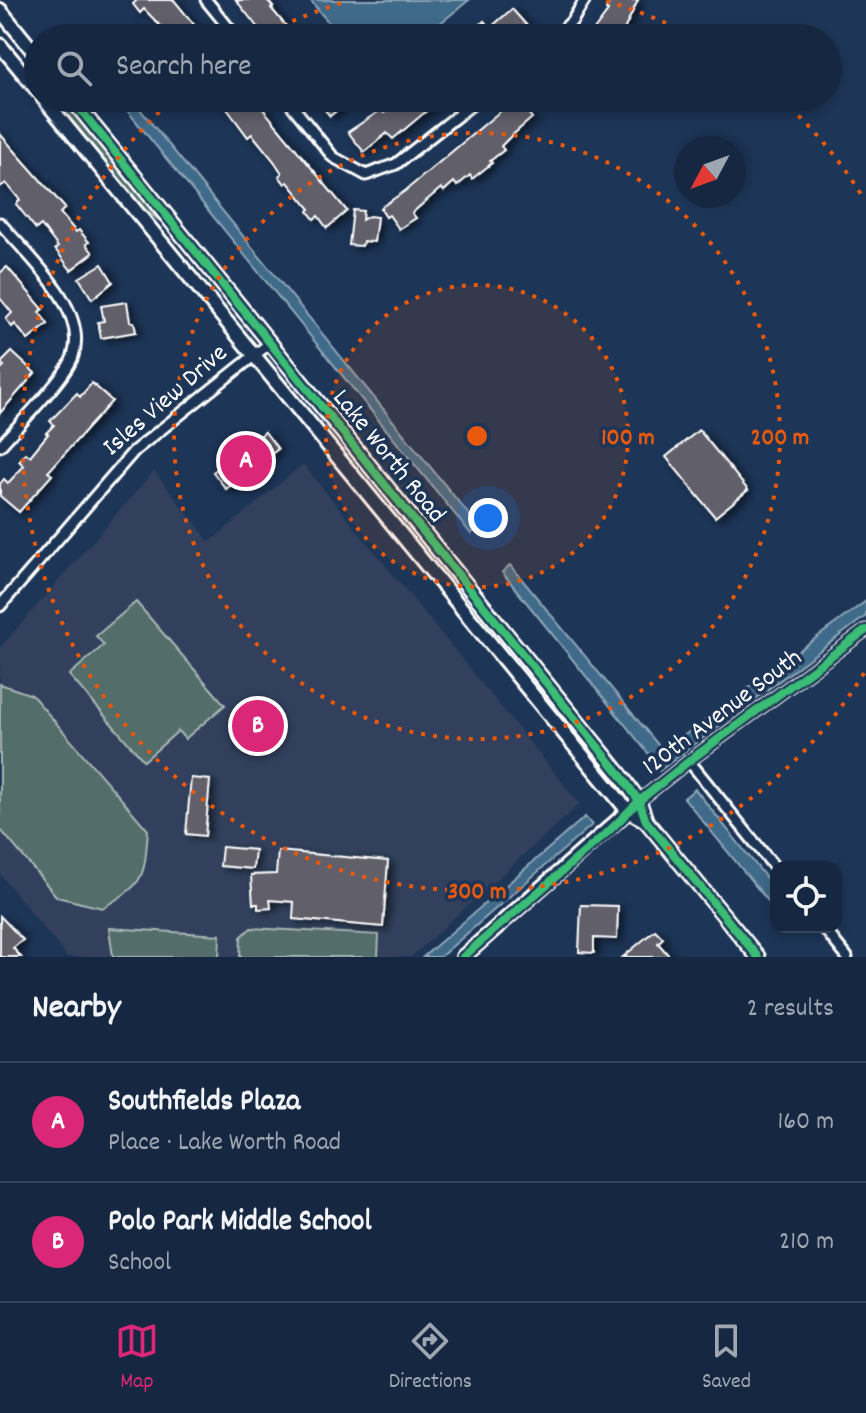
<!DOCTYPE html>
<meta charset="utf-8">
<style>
:root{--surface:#162841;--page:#23344c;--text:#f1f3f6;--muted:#9ea6b1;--line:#35445a;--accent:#db2777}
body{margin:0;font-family:Dekko,sans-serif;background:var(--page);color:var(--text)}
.controls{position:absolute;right:24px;bottom:24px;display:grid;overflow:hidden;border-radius:16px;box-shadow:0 4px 12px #0003}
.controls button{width:72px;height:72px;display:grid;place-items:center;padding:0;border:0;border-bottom:2px solid var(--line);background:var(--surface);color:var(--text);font:40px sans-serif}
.compass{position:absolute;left:674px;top:136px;width:72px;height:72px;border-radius:50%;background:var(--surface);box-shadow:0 4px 12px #0003;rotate:229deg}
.you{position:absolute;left:488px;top:518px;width:28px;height:28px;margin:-20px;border:6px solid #fff;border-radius:50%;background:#1a73e8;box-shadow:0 0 0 12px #1a73e833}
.badge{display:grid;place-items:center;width:52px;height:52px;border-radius:50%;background:var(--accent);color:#fff;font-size:26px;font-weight:700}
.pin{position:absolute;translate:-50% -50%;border:4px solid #fff;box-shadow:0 2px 8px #0006}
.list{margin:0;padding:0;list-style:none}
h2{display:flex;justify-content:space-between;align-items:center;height:104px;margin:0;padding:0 32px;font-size:34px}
h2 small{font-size:26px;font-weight:400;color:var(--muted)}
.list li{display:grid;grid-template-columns:52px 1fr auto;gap:24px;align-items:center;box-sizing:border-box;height:120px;padding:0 32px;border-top:2px solid var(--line)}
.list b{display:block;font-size:30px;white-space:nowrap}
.list p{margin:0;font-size:26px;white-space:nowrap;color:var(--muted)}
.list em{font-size:26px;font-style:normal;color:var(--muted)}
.icon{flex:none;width:44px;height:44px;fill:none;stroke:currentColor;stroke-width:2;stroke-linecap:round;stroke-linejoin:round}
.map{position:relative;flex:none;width:866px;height:957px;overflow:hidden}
.search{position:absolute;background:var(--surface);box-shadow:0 4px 12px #0003;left:24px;right:24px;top:24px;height:88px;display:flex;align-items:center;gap:20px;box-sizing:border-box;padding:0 28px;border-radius:44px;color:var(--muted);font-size:30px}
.sheet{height:344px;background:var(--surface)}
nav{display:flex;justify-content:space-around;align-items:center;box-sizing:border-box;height:112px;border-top:2px solid var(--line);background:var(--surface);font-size:22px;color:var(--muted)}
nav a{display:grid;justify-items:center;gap:4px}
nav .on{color:var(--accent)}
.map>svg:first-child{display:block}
</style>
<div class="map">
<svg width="866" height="957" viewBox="0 0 866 957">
<defs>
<filter id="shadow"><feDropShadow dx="4.5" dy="2.5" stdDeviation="4" flood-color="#0009"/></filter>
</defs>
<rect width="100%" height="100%" fill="#1d3557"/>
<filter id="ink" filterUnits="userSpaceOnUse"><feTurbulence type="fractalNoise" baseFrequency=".0125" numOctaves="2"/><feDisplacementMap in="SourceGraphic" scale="16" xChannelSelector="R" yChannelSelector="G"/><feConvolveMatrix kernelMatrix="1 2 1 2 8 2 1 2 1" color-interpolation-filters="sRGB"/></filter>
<g filter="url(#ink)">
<path fill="#31415d" d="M303,464L580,804L411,957H67L0,874V648L154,471L210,542Z"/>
<g fill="#526d6b" stroke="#a8b6b5" stroke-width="2">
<path d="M53,98H62L160,221L139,205Z"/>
<path d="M136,602L225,705L185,739L178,731L144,761L69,675L104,645L96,636Z"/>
<path d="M0,684L32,695L148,830C144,878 146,883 102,908L57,897L0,829Z"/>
<path d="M109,928L220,935L219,957H113Z"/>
<path d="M251,928L379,935L378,957H240L241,937Z"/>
</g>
<g fill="#416a89" stroke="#8da6b8" stroke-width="2">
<path d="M310,0H469L422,38H341Z"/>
<path d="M117,98H131L479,527L471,534Z"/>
<path d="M510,565L663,751L866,601V616L659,771L648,753L502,572Z"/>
<path d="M695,789L776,890V911L684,798Z"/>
<path d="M585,817L592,825L440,957H423Z"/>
</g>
<g fill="#605e6a" stroke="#fff" stroke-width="2" filter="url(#shadow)">
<path d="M137,0H174L205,38H189L182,29L172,38L144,9L140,13L133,4Z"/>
<path d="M236,0H267L273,7L271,8L296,38H266Z"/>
<path d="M610,0H638L624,30L627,32L624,38H588L608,11L606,10Z"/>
<path d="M512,9L529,28L517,38H476L471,32L484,21L490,28Z"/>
<path d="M219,98H254L347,211L327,228L318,216L314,219L308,211L310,209L288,182L285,184L279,176L282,173L274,161L252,134L248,137Z"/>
<path d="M315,98H352L330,116Z"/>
<path d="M403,98H442L393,139L387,133L364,152L348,132L381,110L384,113Z"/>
<path d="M516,98L532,118L509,138L501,146L504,150L490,161L492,163L472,179L470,175L457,186L454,182L444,191L441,188L412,213L416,218L399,229L389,215L386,217L380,208L405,191Z"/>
<path d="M0,134L65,208L60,213L76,232L79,230L89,242L86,244L93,253L71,270L55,249L58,247L41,225L36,229L16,204L20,200L6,183L0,187Z"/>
<path d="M353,210L363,211L362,220L369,216L377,217L374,242L363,241L362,246L349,245Z"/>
<path d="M102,264L113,282L92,299L79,278Z"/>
<path d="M7,267L43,309L39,312L48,324L28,340L15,324L12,327L6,319L12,313L0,298V273Z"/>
<path d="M127,302L130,322H134L136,332L101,338L98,322L104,321L101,306Z"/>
<path d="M12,352L35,373L0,413V370L4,366L1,363Z"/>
<path d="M92,383L112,401L48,472L52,475L19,512L0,496V484L4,479L8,483L24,466L19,461L26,453L30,456L48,434L46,433L54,425L50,421L77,393L80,397Z"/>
<path d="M699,430L748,490L715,517L666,457Z"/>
<path d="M265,432L278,449L226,489L213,472Z"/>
<path d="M191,778L210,780L205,836L186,834Z"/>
<path d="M222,847L255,850L253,869L220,866Z"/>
<path d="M278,851L388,861L383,927L293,919L294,902L270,900L271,908L258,909V904H253L251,875L276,874Z"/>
<path d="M581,905L618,906L617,939L594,938V953L579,952Z"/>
<path d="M0,916L23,940L13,948L21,957H0Z"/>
<path d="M655,930L663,938L658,943L670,957H623Z"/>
</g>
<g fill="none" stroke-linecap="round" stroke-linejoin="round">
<defs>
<g id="street">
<path d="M206,0L237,38"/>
<path d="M555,38L572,21L585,0"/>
<path d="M286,98L333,157L366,175L396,164L480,98"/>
<path d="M0,223C28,256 89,309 73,356C66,378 17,426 0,446"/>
<path d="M0,606L134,451L270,343"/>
<path d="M689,761L776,869"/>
<path d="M639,801L689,761L866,630"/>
<path d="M823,927L847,957"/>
</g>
<g id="secondary">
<path d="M0,10L38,57"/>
<path d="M0,45L38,91"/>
<path d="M43,98L628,811L646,821"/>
<path d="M71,98L620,774L639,801L646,821L758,957"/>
<path d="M463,957L634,806"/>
</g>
</defs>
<use href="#street" stroke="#fff" stroke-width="15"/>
<use href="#secondary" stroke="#fff" stroke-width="18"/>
<use href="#street" stroke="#1d3557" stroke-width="9"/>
<use href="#secondary" stroke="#1d3557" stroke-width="12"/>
<defs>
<g id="cycleway">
<path d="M71,98L620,774L639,801L646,821L758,957"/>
<path d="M463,957L610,830L639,801L689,761L866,630"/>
</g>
</defs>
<use href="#cycleway" stroke="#1d3557" stroke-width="13"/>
<use href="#cycleway" stroke="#3abd76" stroke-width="8"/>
</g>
</g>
<circle cx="477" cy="436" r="151" fill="#e8590c" fill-opacity=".12"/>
<g fill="none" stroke="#e8590c" stroke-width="4" stroke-dasharray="4 8">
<circle cx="477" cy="436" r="151"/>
<circle cx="477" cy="436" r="303"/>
<path d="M864 673A454 454 0 1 1 173 99M260 37A454 454 0 0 1 348 1M606 1A454 454 0 0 1 694 37M781 99A454 454 0 0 1 864 199"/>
</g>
<g text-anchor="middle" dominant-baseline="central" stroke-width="7" stroke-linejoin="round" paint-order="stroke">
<g font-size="26" fill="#fff" stroke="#1d3557">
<text transform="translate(166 401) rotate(-41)">Isles View Drive</text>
<text transform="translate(388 457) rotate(51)">Lake Worth Road</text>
<text transform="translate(723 713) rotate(-37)">120th Avenue South</text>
</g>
</g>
<circle cx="477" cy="436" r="12" fill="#e8590c" stroke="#1d3557" stroke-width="4"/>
<g font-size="24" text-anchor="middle" font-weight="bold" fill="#e8590c" stroke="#1d3557" stroke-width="7" stroke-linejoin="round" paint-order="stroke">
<text x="628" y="444">100 m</text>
<text x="780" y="444">200 m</text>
<text x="477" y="898">300 m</text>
</g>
</svg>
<div class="controls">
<button><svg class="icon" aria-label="locate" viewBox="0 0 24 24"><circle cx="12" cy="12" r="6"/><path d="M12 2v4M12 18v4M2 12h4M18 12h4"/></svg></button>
</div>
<svg class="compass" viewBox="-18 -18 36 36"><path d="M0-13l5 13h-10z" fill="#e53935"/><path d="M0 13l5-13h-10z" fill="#9ea6b1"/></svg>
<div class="you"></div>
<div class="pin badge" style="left:246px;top:461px">A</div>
<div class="pin badge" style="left:258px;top:726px">B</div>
<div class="search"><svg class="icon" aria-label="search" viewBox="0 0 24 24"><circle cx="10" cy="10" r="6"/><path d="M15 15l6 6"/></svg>Search here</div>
</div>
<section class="sheet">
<h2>Nearby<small>2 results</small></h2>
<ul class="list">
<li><span class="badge">A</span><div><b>Southfields Plaza</b><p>Place · Lake Worth Road</p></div><em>160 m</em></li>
<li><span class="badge">B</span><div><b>Polo Park Middle School</b><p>School</p></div><em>210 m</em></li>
</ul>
</section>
<nav>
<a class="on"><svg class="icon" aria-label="map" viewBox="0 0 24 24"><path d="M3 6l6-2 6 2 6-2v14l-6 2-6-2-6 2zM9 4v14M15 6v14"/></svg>Map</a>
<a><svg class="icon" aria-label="directions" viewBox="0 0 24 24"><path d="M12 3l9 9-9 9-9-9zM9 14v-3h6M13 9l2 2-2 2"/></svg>Directions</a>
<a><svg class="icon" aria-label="saved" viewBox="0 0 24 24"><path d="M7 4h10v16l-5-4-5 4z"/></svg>Saved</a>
</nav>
